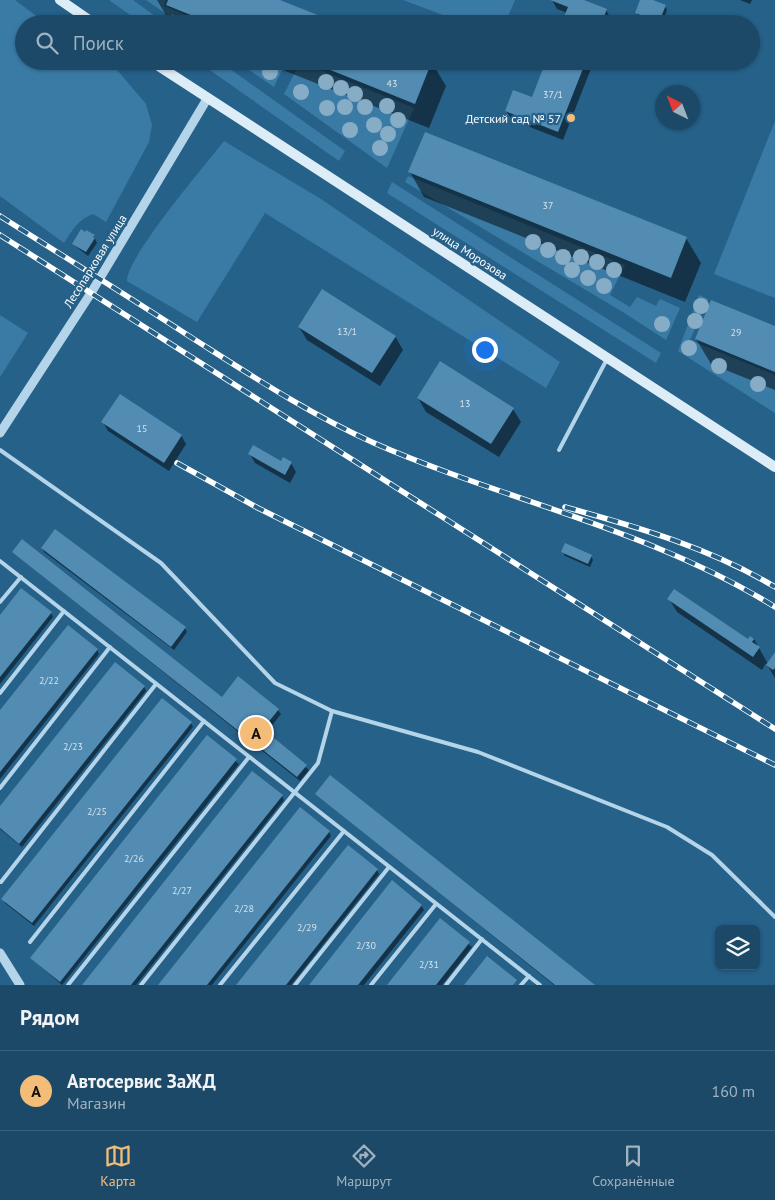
<!DOCTYPE html>
<html lang="ru">
<meta charset="utf-8">
<style>
:root{--surface:#1c4967;--page:#295370;--text:#f1f3f6;--muted:#a0b2c0;--line:#3a617b;--accent:#f3bc77}
body{margin:0;font-family:"PT Sans",sans-serif;background:var(--page);color:var(--text)}
.controls{position:absolute;right:15px;bottom:15px;display:grid;overflow:hidden;border-radius:8px;box-shadow:0 1px 4px #0004}
.controls button{width:45px;height:45px;display:grid;place-items:center;padding:0;border:0;border-bottom:1px solid var(--line);background:var(--surface);color:var(--text);font:25px sans-serif}
.compass{position:absolute;left:655px;top:85px;width:45px;height:45px;border-radius:50%;background:var(--surface);box-shadow:0 1px 4px #0004;rotate:318deg}
.you{position:absolute;left:484px;top:349px;width:18px;height:18px;margin:-12px;border:4px solid #fff;border-radius:50%;background:#1a73e8;box-shadow:0 0 0 8px #1a73e833}
.badge{display:grid;place-items:center;width:32px;height:32px;border-radius:50%;background:var(--accent);color:#111;font-size:16px;font-weight:700}
.pin{position:absolute;translate:-50% -50%;border:2px solid #fff;box-shadow:0 1px 5px #0006}
.list{margin:0;padding:0;list-style:none}
h2{display:flex;justify-content:space-between;align-items:center;height:65px;margin:0;padding:0 20px;font-size:21px}
h2 small{font-size:16px;font-weight:400;color:var(--muted)}
.list li{display:grid;grid-template-columns:32px 1fr auto;gap:15px;align-items:center;box-sizing:border-box;height:80px;padding:0 20px;border-top:1px solid var(--line)}
.list b{display:block;font-size:19px;white-space:nowrap}
.list p{margin:0;font-size:16px;white-space:nowrap;color:var(--muted)}
.list em{font-size:16px;font-style:normal;color:var(--muted)}
.icon{flex:none;width:28px;height:28px;fill:none;stroke:currentColor;stroke-width:2;stroke-linecap:round;stroke-linejoin:round}
.map{position:relative;flex:none;width:775px;height:985px;overflow:hidden}
.search{position:absolute;background:var(--surface);box-shadow:0 1px 4px #0004;left:15px;right:15px;top:15px;height:55px;display:flex;align-items:center;gap:12px;box-sizing:border-box;padding:0 18px;border-radius:28px;color:var(--muted);font-size:19px}
.sheet{height:145px;background:var(--surface)}
nav{display:flex;justify-content:space-around;align-items:center;box-sizing:border-box;height:70px;border-top:1px solid var(--line);background:var(--surface);font-size:14px;color:var(--muted)}
nav a{display:grid;justify-items:center;gap:2px}
nav .on{color:var(--accent)}
.map>svg:first-child{display:block}
</style>
<div class="map">
<svg width="775" height="985" viewBox="0 0 775 985">
<rect width="100%" height="100%" fill="#266189"/>
<g fill="#3a7ba6">
<path d="M0,0H15L47,24H24V61H103L118,71L146,104L152,125L149,142L106,222L93,214C79,219 72,230 64,243L0,196Z"/>
<path d="M109,0H133L166,24H143Z"/>
<path d="M146,0H166L164,6L207,24H181Z"/>
<path d="M403,0H515L505,24H467Z"/>
<path d="M197,61H219L345,151L339,161Z"/>
<path d="M236,61H286L274,87Z"/>
<path d="M300,62L414,108L387,168L284,94Z"/>
<path d="M775,121V298L714,274Z"/>
<path d="M224,141L321,199L560,362L546,388L265,213L197,322L127,281C126,258 206,164 224,141Z"/>
<path d="M408,176L625,265L610,295L630,307L637,297L656,306L660,299L680,308L666,340L626,314L405,182Z"/>
<path d="M392,182L661,353L656,363L387,193Z"/>
<path d="M699,295L708,299L690,340L775,375V413L678,351Z"/>
<path d="M0,315L28,333L0,377Z"/>
</g>
<g fill="#0007">
<path d="M157,0H276L336,24H178L173,14L167,17Z"/>
<path d="M552,0H580L606,10L611,19L609,24H563L567,13L557,9Z"/>
<path d="M641,0H649L665,6L667,10L662,24L639,17L636,12Z"/>
<path d="M740,0H752L750,4Z"/>
<path d="M260,61H431L446,86L429,128Z"/>
<path d="M548,61H594L563,140L512,120L506,111L533,99Z"/>
<path d="M410,172L686,238L701,263L685,302L424,197Z"/>
<path d="M94,236L97,243L88,256L73,244Z"/>
<path d="M299,327L395,336L403,350L380,386L307,340Z"/>
<path d="M775,327V390L711,364L696,339Z"/>
<path d="M418,398L513,409L521,422L499,457L426,412Z"/>
<path d="M103,422L181,435L186,444L169,471L108,431Z"/>
<path d="M250,454L281,463H291L296,472L290,483L255,463Z"/>
<path d="M42,548L185,628L187,632L174,650L44,552Z"/>
<path d="M13,552L222,699L278,710L281,714L266,733L309,770L300,781Z"/>
<path d="M563,552L591,556L593,560L590,567L565,556Z"/>
<path d="M669,599L748,641L754,639L768,664L775,654V678L766,663L762,670L677,612Z"/>
<path d="M51,613L53,617L0,684V617Z"/>
<path d="M97,650L99,654L0,779V712Z"/>
<path d="M144,687L146,691L22,847L0,829V808Z"/>
<path d="M191,723L193,727L34,926L5,903L3,899Z"/>
<path d="M207,737L239,764L62,985L31,958Z"/>
<path d="M316,794L593,985H554Z"/>
<path d="M282,796L284,800L136,985H84Z"/>
<path d="M329,832L331,836L212,985H159Z"/>
<path d="M377,870L379,874L291,985H238Z"/>
<path d="M421,905L424,910L364,985H311Z"/>
<path d="M440,920L472,947L442,985H388Z"/>
</g>
<g fill="#528cb2">
<path d="M168,0H280L340,24H213L166,5Z"/>
<path d="M550,0H584L607,9L601,24H561L568,7Z"/>
<path d="M640,0H653L666,5L659,22L635,13Z"/>
<path d="M308,61H432L415,104Z"/>
<path d="M546,61H586L558,132L505,111L513,90L532,97Z"/>
<path d="M425,132L687,237L671,278L408,172Z"/>
<path d="M81,229L85,232L86,230L95,235L93,237L95,238L86,252L72,244Z"/>
<path d="M322,289L396,336L372,373L298,327Z"/>
<path d="M711,300L775,326V372L695,339Z"/>
<path d="M440,361L514,408L491,444L417,398Z"/>
<path d="M120,394L182,435L164,463L101,422Z"/>
<path d="M253,445L281,461L283,457L292,462L285,475L248,454Z"/>
<path d="M55,529L186,627L171,647L41,548Z"/>
<path d="M22,539L222,697L238,676L279,709L263,729L307,765L297,777L12,552Z"/>
<path d="M565,543L592,555L588,564L561,552Z"/>
<path d="M21,588L52,612L0,677V615Z"/>
<path d="M674,589L748,639L750,636L754,639L752,642L760,647L753,657L667,599Z"/>
<path d="M68,625L98,649L0,772V710Z"/>
<path d="M775,652V668L773,670L766,665Z"/>
<path d="M115,662L145,686L19,844L0,828V806Z"/>
<path d="M162,698L192,722L32,923L1,899Z"/>
<path d="M207,735L237,759L60,982L30,958Z"/>
<path d="M252,771L283,795L131,985H82Z"/>
<path d="M330,775L595,985H555L315,794Z"/>
<path d="M300,807L330,831L207,985H158Z"/>
<path d="M348,845L378,869L286,985H236Z"/>
<path d="M392,880L422,905L358,985H309Z"/>
<path d="M440,918L470,942L436,985H387Z"/>
<path d="M487,956L517,980L513,985H464Z"/>
</g>
<g fill="none" stroke-linecap="round" stroke-linejoin="round">
<g stroke="#b3d4e9" stroke-width="4">
<path d="M0,450L161,563L275,683L332,711L478,752L667,827L712,855L775,917"/>
<path d="M559,450L607,359"/>
<path d="M0,561L540,985"/>
<path d="M0,602L21,577"/>
<path d="M0,693L64,611"/>
<path d="M0,788L110,647"/>
<path d="M1,882L156,684"/>
<path d="M30,942L204,721"/>
<path d="M68,985L249,757"/>
<path d="M141,985L318,763L332,711"/>
<path d="M220,985L344,831"/>
<path d="M295,985L389,867"/>
<path d="M371,985L436,904"/>
<path d="M446,985L482,939"/>
<path d="M521,985L529,976"/>
</g>
<g stroke="#b3d4e9" stroke-width="9">
<path d="M0,433L91,293L207,99"/>
<path d="M0,953L20,985"/>
</g>
<g stroke="#ddedf8" stroke-width="10">
<path d="M60,0L95,24"/>
<path d="M151,61L775,467"/>
</g>
<defs>
<g id="rail">
<path d="M0,216C63,256 126,295 189,336C249,374 309,414 374,443C506,501 652,530 775,607"/>
<path d="M0,235L775,729"/>
<path d="M177,463L258,508L775,765"/>
<path d="M565,507C638,527 710,548 775,587"/>
</g>
</defs>
<use href="#rail" stroke="#fff" stroke-width="5.5"/>
<use href="#rail" stroke="#266189" stroke-width="4" stroke-dasharray="11" stroke-linecap="butt"/>
</g>
<g fill="#87acc6">
<circle cx="270" cy="72" r="8"/>
<circle cx="326" cy="82" r="8"/>
<circle cx="341" cy="88" r="8"/>
<circle cx="301" cy="92" r="8"/>
<circle cx="355" cy="94" r="8"/>
<circle cx="387" cy="106" r="8"/>
<circle cx="345" cy="107" r="8"/>
<circle cx="365" cy="107" r="8"/>
<circle cx="327" cy="108" r="8"/>
<circle cx="398" cy="120" r="8"/>
<circle cx="374" cy="125" r="8"/>
<circle cx="350" cy="130" r="8"/>
<circle cx="388" cy="134" r="8"/>
<circle cx="380" cy="148" r="8"/>
<circle cx="533" cy="242" r="8"/>
<circle cx="548" cy="250" r="8"/>
<circle cx="563" cy="257" r="8"/>
<circle cx="581" cy="257" r="8"/>
<circle cx="597" cy="262" r="8"/>
<circle cx="572" cy="270" r="8"/>
<circle cx="614" cy="270" r="8"/>
<circle cx="588" cy="278" r="8"/>
<circle cx="604" cy="286" r="8"/>
<circle cx="701" cy="306" r="8"/>
<circle cx="695" cy="321" r="8"/>
<circle cx="662" cy="324" r="8"/>
<circle cx="689" cy="348" r="8"/>
<circle cx="719" cy="366" r="8"/>
<circle cx="758" cy="384" r="8"/>
</g>
<circle fill="#f3bc77" stroke="#266189" stroke-width="2" cx="571" cy="118" r="5"/>
<g text-anchor="middle" dominant-baseline="central" stroke-width="4.5" stroke-linejoin="round" paint-order="stroke">
<g font-size="10" fill="#d4e2ec">
<text x="392" y="83">43</text>
<text x="553" y="94">37/1</text>
<text x="548" y="205">37</text>
<text x="347" y="331">13/1</text>
<text x="736" y="332">29</text>
<text x="465" y="403">13</text>
<text x="142" y="428">15</text>
<text x="49" y="680">2/22</text>
<text x="73" y="746">2/23</text>
<text x="97" y="811">2/25</text>
<text x="134" y="858">2/26</text>
<text x="182" y="890">2/27</text>
<text x="244" y="908">2/28</text>
<text x="307" y="927">2/29</text>
<text x="366" y="945">2/30</text>
<text x="429" y="964">2/31</text>
</g>
<g font-size="12" fill="#fff" stroke="#266189" text-anchor="end">
<text x="561" y="118">Детский сад № 57</text>
</g>
<g font-size="12" fill="#fff" stroke="#266189">
<text transform="translate(470 253) rotate(33)">улица Морозова</text>
<text transform="translate(95 261) rotate(-58)">Лесопарковая улица</text>
</g>
</g>
</svg>
<div class="controls">
<button><svg class="icon" aria-label="layers" viewBox="0 0 24 24"><path d="M12 4l9 5-9 5-9-5zM3 14l9 5 9-5"/></svg></button>
</div>
<svg class="compass" viewBox="-18 -18 36 36"><path d="M0-13l5 13h-10z" fill="#e53935"/><path d="M0 13l5-13h-10z" fill="#a0b2c0"/></svg>
<div class="you"></div>
<div class="pin badge" style="left:256px;top:733px">A</div>
<div class="search"><svg class="icon" aria-label="search" viewBox="0 0 24 24"><circle cx="10" cy="10" r="6"/><path d="M15 15l6 6"/></svg>Поиск</div>
</div>
<section class="sheet">
<h2>Рядом<small></small></h2>
<ul class="list">
<li><span class="badge">A</span><div><b>Автосервис ЗаЖД</b><p>Магазин</p></div><em>160 m</em></li>
</ul>
</section>
<nav>
<a class="on"><svg class="icon" aria-label="map" viewBox="0 0 24 24"><path d="M3 6l6-2 6 2 6-2v14l-6 2-6-2-6 2zM9 4v14M15 6v14"/></svg>Карта</a>
<a><svg class="icon" aria-label="directions" viewBox="0 0 24 24"><path d="M12 3l9 9-9 9-9-9zM9 14v-3h6M13 9l2 2-2 2"/></svg>Маршрут</a>
<a><svg class="icon" aria-label="saved" viewBox="0 0 24 24"><path d="M7 4h10v16l-5-4-5 4z"/></svg>Сохранённые</a>
</nav>
